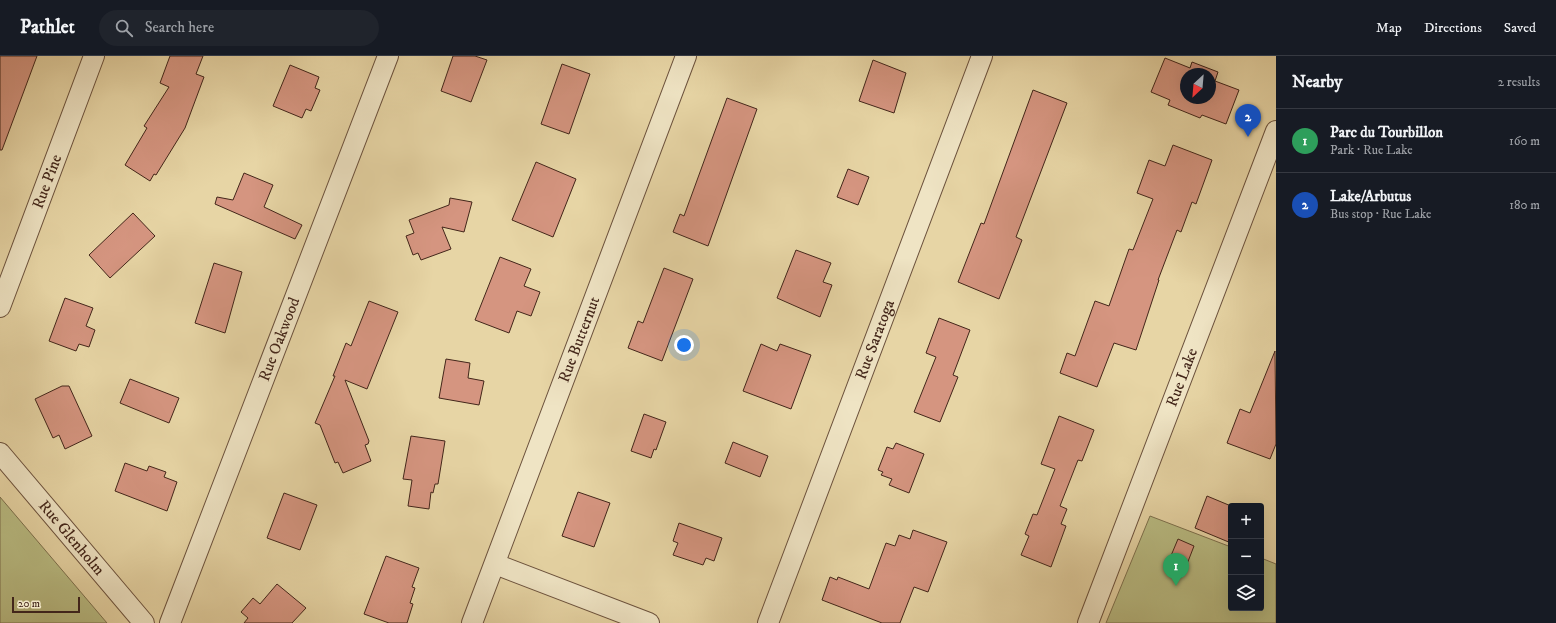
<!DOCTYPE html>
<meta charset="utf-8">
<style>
:root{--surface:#171b24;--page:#20242c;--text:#f1f3f6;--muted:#9ea1a6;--line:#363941;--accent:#2563eb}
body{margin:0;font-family:"IM FELL DW Pica",serif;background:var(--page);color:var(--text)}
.controls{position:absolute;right:12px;bottom:12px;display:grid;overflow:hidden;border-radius:4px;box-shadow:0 4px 16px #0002}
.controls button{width:36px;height:36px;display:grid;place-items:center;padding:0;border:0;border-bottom:1px solid var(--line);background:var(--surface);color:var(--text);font:20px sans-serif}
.compass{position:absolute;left:1180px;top:12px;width:36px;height:36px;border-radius:50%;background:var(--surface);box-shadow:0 4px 16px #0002;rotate:206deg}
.scale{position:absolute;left:12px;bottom:10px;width:68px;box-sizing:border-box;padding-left:4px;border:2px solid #43261a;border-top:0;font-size:11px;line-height:14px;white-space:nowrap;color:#43261a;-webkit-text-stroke:3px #efe4c4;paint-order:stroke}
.you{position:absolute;left:684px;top:289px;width:14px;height:14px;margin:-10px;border:3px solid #fff;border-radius:50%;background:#1a73e8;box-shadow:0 0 0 6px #1a73e833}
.badge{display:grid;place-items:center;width:26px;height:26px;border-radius:50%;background:var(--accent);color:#fff;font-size:13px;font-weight:700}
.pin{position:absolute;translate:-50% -33px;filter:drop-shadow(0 1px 2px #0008)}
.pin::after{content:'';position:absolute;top:21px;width:14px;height:12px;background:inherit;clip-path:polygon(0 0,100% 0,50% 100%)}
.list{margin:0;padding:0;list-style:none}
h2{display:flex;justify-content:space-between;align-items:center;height:52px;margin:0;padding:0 16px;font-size:17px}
h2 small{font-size:13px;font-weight:400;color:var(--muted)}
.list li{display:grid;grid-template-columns:26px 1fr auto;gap:12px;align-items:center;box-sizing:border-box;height:64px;padding:0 16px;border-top:1px solid var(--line)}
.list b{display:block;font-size:15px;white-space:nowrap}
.list p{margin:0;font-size:13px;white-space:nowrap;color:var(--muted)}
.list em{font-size:13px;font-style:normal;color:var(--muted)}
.icon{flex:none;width:22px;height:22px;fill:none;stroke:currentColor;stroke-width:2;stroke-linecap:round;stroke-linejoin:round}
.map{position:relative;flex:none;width:1276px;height:567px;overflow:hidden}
header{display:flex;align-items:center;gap:24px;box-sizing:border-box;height:56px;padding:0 20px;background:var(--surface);border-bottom:1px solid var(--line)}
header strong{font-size:19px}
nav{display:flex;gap:22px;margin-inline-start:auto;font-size:14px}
.search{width:280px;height:36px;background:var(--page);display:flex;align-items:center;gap:10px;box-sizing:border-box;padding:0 14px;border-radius:22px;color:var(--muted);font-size:15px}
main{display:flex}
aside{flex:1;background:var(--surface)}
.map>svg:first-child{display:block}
</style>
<header>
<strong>Pathlet</strong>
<div class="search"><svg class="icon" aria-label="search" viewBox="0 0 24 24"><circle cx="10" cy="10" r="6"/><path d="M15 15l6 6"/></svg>Search here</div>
<nav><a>Map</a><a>Directions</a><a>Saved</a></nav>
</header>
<main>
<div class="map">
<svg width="1276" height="567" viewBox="0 0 1276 567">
<rect width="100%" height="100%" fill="#e7d5a5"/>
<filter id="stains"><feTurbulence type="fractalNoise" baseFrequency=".005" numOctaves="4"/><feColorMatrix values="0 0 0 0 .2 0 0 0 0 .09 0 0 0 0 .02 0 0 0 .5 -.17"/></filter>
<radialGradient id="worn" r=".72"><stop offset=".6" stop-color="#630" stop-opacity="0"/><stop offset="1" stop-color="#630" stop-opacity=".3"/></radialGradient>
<g fill="#b9bc83" stroke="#7e714e">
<path d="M0,441L107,567H0Z"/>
<path d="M1150,460L1231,491V552H1261V502L1276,508V567H1106Z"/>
</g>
<g fill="#d59580" stroke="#43261a" fill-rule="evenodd">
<path d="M0,0H37L2,94H0Z"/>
<path d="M170,0H203L196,18L204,21L185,72L156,119L154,118L150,125L125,109L147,72L144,70L169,31L160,27Z"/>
<path d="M453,0H475L487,4L471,46L441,35Z"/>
<path d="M1165,2L1190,12L1192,6L1218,16L1215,25L1239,34L1226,68L1202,59L1200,62L1168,49L1170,44L1151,36ZM1186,18H1210V42H1186Z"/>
<path d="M873,4L906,17L894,57L859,45Z"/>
<path d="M562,8L590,18L569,78L541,68Z"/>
<path d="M290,9L319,21L315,32L320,34L311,55L306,53L302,62L273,50Z"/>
<path d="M1033,34L1067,47L1016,181L1022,184L999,243L958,226L981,167L984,168Z"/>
<path d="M727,42L757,53L708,190L673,176L680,158L684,160Z"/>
<path d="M1173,89L1212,104L1196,148L1192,146L1181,176L1177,174L1158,224H1159L1136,294L1114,287L1097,331L1060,317L1067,297L1075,300L1095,245L1109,250L1129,193L1133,194L1153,143L1137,137L1149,104L1165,110Z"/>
<path d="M536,106L576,123L553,181L512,164Z"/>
<path d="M848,113L869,121L858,149L837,141Z"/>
<path d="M244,117L273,129L264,151L302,169L295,183L215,148L217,141L233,144Z"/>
<path d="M450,142L472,146L464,176L442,171L451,193L421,204L418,197L413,199L406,180L414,177L409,164L449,149Z"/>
<path d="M133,157L155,180L110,222L89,199Z"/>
<path d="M796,194L831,207L823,226L832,229L820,261L777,242Z"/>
<path d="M500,201L531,213L524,230L540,236L531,260L517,255L509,277L475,264Z"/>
<path d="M214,207L242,216L225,277L195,267Z"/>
<path d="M664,212L693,223L662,305L628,292L638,265L643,267Z"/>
<path d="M65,242L93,252L86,270L95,274L89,291L79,288L76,295L49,285Z"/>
<path d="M369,245L398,256L367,333L345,324L369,385L368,388L365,389L371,405L343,417L338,406L335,407L320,369L315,367L335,320H333L346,287L351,290Z"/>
<path d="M939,262L970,274L953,319L958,321L940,366L914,356L936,301L926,297Z"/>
<path d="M761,288L777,295L780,288L811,299L791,353L743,335Z"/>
<path d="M1275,295L1276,388L1270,403L1227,387L1240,353L1250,357Z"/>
<path d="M446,303L470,307L468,322L484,325L479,349L439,342Z"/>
<path d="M130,323L179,342L169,367L120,347Z"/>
<path d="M62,330H69L92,380L65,393L59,379L53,382L35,343Z"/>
<path d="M644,358L666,366L656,394L654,393L651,402L631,395Z"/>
<path d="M1059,360L1094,374L1082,405L1078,404L1060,450L1067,453L1061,468L1066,470L1051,511L1021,499L1029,480L1025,478L1033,458L1037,459L1055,413L1041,408Z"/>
<path d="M411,380L445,385L438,428H435L433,437L431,436L429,453L408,450L412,424L403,423Z"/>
<path d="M733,386L768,400L760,421L725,407Z"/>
<path d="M896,387L924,398L909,437L889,429L892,423L881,419L883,416L878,414L887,391L893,393Z"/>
<path d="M125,407L147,415L149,410L166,416L164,421L177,426L167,455L115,435Z"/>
<path d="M578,436L610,447L594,491L562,480Z"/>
<path d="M284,437L317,449L300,494L267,482Z"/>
<path d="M1207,440L1231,450V487L1195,472Z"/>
<path d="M679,467L722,482L714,505L706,502L703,509L673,499L678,487L673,485Z"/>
<path d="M913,474L947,486L928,536L914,531L900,567H882L822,544L830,521L837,524L838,521L869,533L886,487L895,490L899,479L910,483Z"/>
<path d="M1178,483L1194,490L1182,521L1165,514Z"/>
<path d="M386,500L419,512L412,531L415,532L410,547L413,548L407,567H389L364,558Z"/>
<path d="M277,528L306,552L292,567H244L248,562L241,556L253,542L260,548Z"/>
</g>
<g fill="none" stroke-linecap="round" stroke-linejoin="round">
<defs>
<g id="street">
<path id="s1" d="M0,251L94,0"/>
<path id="s2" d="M0,397L144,567"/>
<path d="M495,508L649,567"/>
<path id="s3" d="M170,567L388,0"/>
<path id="s4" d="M472,567L686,0"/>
<path id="s5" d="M768,567L982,0"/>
<path id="s6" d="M1088,567L1276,75"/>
</g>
</defs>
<use href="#street" stroke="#6c523d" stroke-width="22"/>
<use href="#street" stroke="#efe4c4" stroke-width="20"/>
</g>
<g text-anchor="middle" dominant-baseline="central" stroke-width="3.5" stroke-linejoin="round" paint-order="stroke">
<g font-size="16" fill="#43261a" stroke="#efe4c4">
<text stroke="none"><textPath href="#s1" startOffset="134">Rue Pine</textPath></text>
<text stroke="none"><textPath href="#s3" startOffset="304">Rue Oakwood</textPath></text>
<text stroke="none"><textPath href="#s4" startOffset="303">Rue Butternut</textPath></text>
<text stroke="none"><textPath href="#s5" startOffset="303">Rue Saratoga</textPath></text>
<text stroke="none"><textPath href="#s6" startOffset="263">Rue Lake</textPath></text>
<text stroke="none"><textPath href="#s2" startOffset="111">Rue Glenholm</textPath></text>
</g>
</g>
<rect width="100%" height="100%" filter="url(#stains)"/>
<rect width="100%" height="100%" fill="url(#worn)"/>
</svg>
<div class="controls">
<button>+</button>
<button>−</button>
<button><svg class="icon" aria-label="layers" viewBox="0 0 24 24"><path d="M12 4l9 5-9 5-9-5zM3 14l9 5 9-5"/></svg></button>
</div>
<svg class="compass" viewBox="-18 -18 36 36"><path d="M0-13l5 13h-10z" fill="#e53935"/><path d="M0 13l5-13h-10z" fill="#9ea1a6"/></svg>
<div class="scale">20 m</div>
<div class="you"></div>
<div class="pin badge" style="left:1176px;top:530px;background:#2e9e5b">1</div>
<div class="pin badge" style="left:1248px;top:81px;background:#1a4fb4">2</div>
</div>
<aside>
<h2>Nearby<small>2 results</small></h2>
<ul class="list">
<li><span class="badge" style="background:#2e9e5b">1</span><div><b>Parc du Tourbillon</b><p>Park · Rue Lake</p></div><em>160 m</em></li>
<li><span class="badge" style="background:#1a4fb4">2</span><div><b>Lake/Arbutus</b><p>Bus stop · Rue Lake</p></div><em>180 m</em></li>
</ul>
</aside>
</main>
